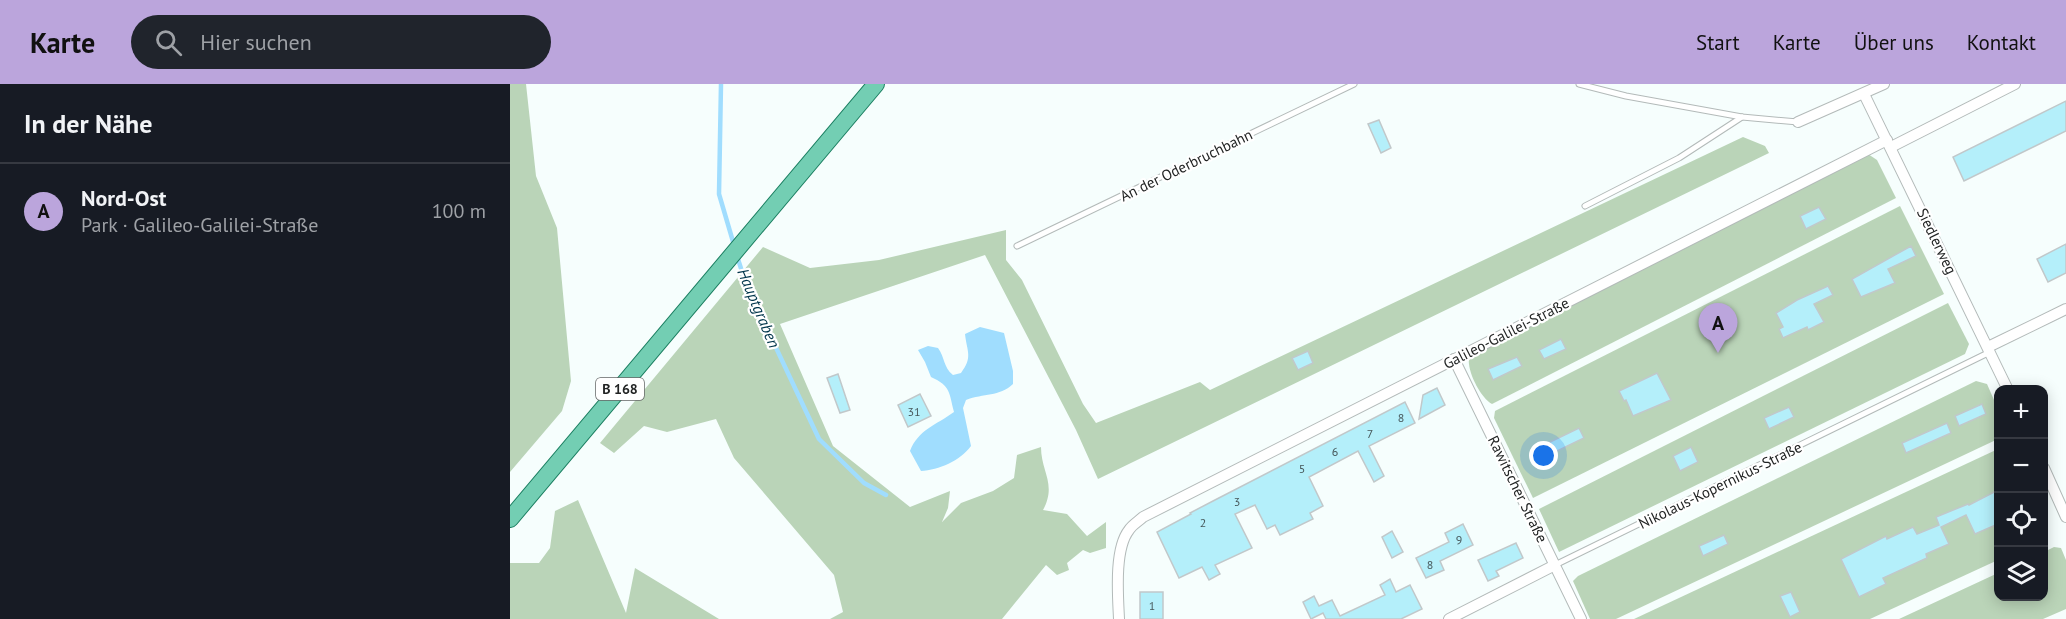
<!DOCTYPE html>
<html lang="de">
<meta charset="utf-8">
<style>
:root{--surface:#171b24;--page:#20242c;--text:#f1f3f6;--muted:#9ea1a6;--line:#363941;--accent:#bba5dc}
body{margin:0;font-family:"PT Sans",sans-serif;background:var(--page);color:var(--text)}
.controls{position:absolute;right:18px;bottom:18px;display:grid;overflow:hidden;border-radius:12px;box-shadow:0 3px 15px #0003}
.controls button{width:54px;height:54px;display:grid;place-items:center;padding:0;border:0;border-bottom:2px solid var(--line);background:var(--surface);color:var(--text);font:30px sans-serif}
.you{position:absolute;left:1034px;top:372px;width:21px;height:21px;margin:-15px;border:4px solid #fff;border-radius:50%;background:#1a73e8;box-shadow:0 0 0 9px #1a73e833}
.badge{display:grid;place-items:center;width:39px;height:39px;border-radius:50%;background:var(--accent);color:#111;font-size:20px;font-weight:700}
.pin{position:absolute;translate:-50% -50px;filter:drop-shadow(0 2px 3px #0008)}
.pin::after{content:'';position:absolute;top:32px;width:21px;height:18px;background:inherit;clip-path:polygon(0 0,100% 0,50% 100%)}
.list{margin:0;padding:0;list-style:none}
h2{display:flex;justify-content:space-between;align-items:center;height:78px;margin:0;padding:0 24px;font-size:26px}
h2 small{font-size:20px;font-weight:400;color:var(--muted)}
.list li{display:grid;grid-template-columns:39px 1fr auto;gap:18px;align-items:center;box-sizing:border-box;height:96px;padding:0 24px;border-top:2px solid var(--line)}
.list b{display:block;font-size:22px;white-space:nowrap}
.list p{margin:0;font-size:20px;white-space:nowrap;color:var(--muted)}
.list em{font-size:20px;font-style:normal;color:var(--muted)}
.icon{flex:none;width:33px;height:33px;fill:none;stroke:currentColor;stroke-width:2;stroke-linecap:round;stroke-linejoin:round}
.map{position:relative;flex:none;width:1556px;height:535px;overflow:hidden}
header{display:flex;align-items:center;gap:36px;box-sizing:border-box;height:84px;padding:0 30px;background:var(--accent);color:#111}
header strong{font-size:28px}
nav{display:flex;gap:33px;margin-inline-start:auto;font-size:21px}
.search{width:420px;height:54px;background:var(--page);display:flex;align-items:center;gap:15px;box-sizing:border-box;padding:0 21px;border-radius:33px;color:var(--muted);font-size:22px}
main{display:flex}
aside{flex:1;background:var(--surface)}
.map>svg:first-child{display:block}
</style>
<header>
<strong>Karte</strong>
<div class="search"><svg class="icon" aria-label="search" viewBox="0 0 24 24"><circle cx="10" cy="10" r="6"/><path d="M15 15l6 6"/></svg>Hier suchen</div>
<nav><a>Start</a><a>Karte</a><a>Über uns</a><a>Kontakt</a></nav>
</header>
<main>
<aside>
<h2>In der Nähe<small></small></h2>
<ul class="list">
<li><span class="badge">A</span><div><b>Nord-Ost</b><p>Park · Galileo-Galilei-Straße</p></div><em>100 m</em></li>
</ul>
</aside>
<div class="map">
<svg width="1556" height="535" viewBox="0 0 1556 535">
<rect width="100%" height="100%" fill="#f6fefd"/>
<g fill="#bad4b8">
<path d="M0,0H16L26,92L47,144L61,297L52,327L0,388Z"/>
<path d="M1233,53L1255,62L1259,69L588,395L566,346L475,171L270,240L323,362L400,423L440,407L438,424L432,438L451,419L483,407L504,394L507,371L531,363C531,388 547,400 533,426L557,430L577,452L596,438V464L580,469L573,466L557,479L559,486L547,491L536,481L492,535H320L333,528L324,491L224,374L206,335L157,348L134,342L104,369L90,359L253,163L300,184L369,176L496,146V176L512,196L573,320L586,339L690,298L700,306Z"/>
<path d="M1358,70L1367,76L1386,114L982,320C970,313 957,287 959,274Z"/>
<path d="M1390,122L1434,210L1023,414L984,334L985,327Z"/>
<path d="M1438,219L1459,260L1455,270L1049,468L1029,425Z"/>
<path d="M1466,297L1477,300L1488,325V355L1106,535H1080L1063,497L1068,492Z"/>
<path d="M1488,365V476L1360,535H1124Z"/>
<path d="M68,416L116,529L125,484L209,535H0V479H29L40,464L45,427Z"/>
<path d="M1544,463L1551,464L1556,476V525L1533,535H1389L1488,489V512H1534V468Z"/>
</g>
<path fill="#a0ddfe" d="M470,243L494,249L503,287V300C489,313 474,309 456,316L453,324L461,362C450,377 429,386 411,387L400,367C408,346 426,341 444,328C439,309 441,302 421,293L415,278L408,266L418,262L428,264C435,273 433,283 443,291L451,289C463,273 457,268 455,250Z"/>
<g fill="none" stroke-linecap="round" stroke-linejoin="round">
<g stroke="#a0ddfe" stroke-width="4.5">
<path d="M211,0L209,110L224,161"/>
<path d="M227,172L236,200L309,355L354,399L376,411"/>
</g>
</g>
<g fill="#b4effa" stroke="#c1c8ca" stroke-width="1.5">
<path d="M1556,17V47L1454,97L1443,73Z"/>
<path d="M869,36L881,64L871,69L858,40Z"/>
<path d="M1309,123L1316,135L1296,145L1290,132Z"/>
<path d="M1556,160V189L1538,198L1527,175Z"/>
<path d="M1401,162L1406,172L1378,185L1385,199L1351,213L1342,195Z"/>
<path d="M1318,202L1323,211L1304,220L1314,238L1298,246L1297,243L1273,254L1269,245L1273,243L1266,229L1287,216Z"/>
<path d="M1051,255L1056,265L1034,275L1029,266Z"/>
<path d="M798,267L803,279L788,286L782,274Z"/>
<path d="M1007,273L1012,282L983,296L978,285Z"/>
<path d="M1147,289L1161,316L1123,332L1116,316L1114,317L1109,307Z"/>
<path d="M328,290L340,326L330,329L317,294Z"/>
<path d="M927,304L935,321L909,335L913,311Z"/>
<path d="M410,310L421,332L398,343L388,321Z"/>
<path d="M895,318L905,339L859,362L874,392L864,398L848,367L799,393L813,422L800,429L803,435L770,451L765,441L757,445L745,421L725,430L742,464L705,481L710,490L699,496L692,483L669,494L647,448L681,430L680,429L703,417Z"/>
<path d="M1472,320L1476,330L1449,342L1445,332Z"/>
<path d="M1279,323L1284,333L1259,345L1254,334Z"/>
<path d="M1437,339L1441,349L1396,369L1392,359Z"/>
<path d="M1069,344L1074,354L1043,369L1038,359Z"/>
<path d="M1181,363L1188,378L1170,387L1163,372Z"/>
<path d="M1488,406V440L1465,450L1456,431L1431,443L1439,460L1416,470L1417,474L1373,494L1376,500L1349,513L1331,475L1376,452L1377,455L1403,443L1407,450L1429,441L1426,433L1458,420L1459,421Z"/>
<path d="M953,440L963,461L930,477L934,486L916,494L906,474L939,458L935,449Z"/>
<path d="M882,447L893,468L882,474L872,453Z"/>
<path d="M1214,451L1218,460L1193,472L1189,462Z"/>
<path d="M1006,459L1013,474L986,487L989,492L978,497L968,476Z"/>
<path d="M880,495L886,508L900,501L912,525L891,535H816L813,529L801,535L793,518L804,512L809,522L822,516L830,532L875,511L870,501Z"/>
<rect x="630" y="508" width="23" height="27"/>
<path d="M1281,508L1290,528L1280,533L1270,512Z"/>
</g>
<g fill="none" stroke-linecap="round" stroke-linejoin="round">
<defs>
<g id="service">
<path d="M1069,0L1116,12L1232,33L1288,38"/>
<path d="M1075,122L1169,74L1232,33"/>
<path d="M507,162L844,0"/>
<path d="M1045,481L1480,268"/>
</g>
<g id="minor">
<path d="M1354,10L1498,306"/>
<path d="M1288,38L1374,0"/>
<path d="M1381,63L1505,0"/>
<path d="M1478,263L1556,225"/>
<path d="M944,275L1071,535"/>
<path d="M1534,384L1556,433"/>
<path d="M609,535C608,512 604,465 619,446C622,441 629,437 633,433L1377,56"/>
<path d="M939,535L1045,481"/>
</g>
<path id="primary" d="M0,435L366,0"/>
</defs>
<use href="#service" stroke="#b3bab9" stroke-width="7"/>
<use href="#minor" stroke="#b3bab9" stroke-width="12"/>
<use href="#primary" stroke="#1a7e60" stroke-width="18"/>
<use href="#service" stroke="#fff" stroke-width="5"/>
<use href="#minor" stroke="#fff" stroke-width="10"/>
<use href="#primary" stroke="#73ceb3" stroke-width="16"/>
</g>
<g text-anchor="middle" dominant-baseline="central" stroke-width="4.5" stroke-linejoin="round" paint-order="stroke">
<g font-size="12" fill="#46575a">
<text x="404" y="327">31</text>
<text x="891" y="333">8</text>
<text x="860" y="349">7</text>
<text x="825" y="367">6</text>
<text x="792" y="384">5</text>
<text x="727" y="417">3</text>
<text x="693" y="438">2</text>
<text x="949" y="455">9</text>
<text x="920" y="480">8</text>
<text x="642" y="521">1</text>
</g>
<rect fill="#fff" stroke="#646666" stroke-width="1.5" x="86" y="294" width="48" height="22" rx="4.5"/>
<g font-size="14" font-weight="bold" fill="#222424">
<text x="110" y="305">B 168</text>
</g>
<g font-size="15" fill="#222424" stroke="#fff">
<text transform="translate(676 81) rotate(-26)">An der Oderbruchbahn</text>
<text transform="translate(1427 157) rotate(64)">Siedlerweg</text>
<text transform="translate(996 249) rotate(-27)">Galileo-Galilei-Straße</text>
<text transform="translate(1210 401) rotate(-26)">Nikolaus-Kopernikus-Straße</text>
<text transform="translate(1008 405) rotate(64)">Rawitscher Straße</text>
</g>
<g font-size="16" font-style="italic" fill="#00354b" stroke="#fff">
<text transform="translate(249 224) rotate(67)">Hauptgraben</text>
</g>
</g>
</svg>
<div class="controls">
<button>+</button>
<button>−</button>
<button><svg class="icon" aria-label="locate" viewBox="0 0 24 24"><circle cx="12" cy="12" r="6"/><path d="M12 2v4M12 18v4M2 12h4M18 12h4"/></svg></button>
<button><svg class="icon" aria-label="layers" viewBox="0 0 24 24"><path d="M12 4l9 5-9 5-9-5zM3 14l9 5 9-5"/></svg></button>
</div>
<div class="you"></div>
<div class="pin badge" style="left:1208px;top:269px">A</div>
</div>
</main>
